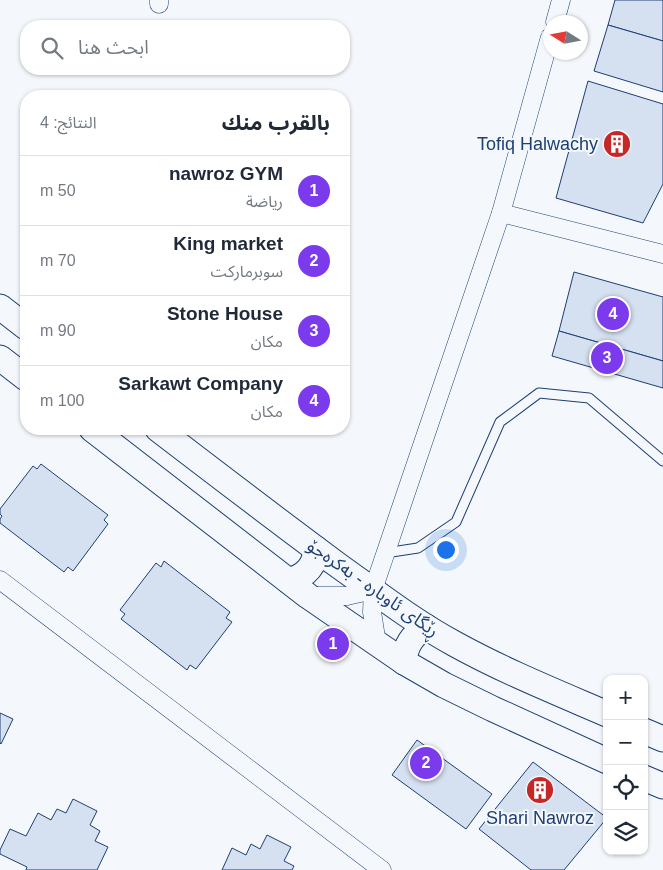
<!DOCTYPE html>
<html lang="ar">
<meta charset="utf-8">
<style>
:root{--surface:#fff;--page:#f2f2f3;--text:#1f2937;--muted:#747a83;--line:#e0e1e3;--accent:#7c3aed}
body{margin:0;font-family:Arial,"Noto Sans Arabic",sans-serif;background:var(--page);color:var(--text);direction:rtl}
.controls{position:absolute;right:15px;bottom:15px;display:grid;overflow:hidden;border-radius:10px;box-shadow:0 1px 4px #0004}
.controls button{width:45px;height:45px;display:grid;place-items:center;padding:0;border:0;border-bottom:1px solid var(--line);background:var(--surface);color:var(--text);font:25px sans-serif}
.compass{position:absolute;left:543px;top:15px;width:45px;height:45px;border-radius:50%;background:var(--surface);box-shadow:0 1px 4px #0004;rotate:281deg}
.you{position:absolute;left:445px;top:549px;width:18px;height:18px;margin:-12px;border:4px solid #fff;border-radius:50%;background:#1a73e8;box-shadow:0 0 0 8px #1a73e833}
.badge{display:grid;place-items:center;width:32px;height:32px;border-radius:50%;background:var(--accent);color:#fff;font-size:16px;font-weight:700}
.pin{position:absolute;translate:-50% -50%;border:2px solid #fff;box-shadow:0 1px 5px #0006}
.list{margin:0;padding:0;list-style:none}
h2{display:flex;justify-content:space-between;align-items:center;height:65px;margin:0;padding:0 20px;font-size:21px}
h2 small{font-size:16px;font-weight:400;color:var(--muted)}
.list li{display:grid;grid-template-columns:32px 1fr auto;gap:15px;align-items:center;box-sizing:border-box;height:70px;padding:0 20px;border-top:1px solid var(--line)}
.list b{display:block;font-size:19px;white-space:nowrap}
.list p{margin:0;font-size:16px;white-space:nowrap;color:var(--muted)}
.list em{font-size:16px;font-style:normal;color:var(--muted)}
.icon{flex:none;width:28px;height:28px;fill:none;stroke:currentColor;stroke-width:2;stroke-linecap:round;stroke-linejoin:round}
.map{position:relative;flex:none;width:663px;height:870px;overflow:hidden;direction:ltr}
.search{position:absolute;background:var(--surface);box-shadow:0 1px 4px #0004;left:20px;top:20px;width:330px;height:55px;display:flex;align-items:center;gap:12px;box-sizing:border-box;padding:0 18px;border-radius:20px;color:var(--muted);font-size:19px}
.panel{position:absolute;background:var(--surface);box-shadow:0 1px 4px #0004;left:20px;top:90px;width:330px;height:345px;border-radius:20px;direction:rtl}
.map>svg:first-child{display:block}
</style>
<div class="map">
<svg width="663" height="870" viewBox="0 0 663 870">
<rect width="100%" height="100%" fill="#f4f7fb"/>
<g fill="#d5e0f0" stroke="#1d3f73">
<path d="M615,0H663V41L608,25Z"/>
<path d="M608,25L663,41V92L594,71Z"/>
<path d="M588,81L663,104V184L643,223L556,198Z"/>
<path d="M574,272L663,297V361L559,331Z"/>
<path d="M559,331L663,361V388L552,356Z"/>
<path d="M41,464L108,515L104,520L108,524L73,571L68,567L64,572L0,523V519L2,516L0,514V509L33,466L37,469Z"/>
<path d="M164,561L230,612L226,618L232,622L196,669L190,665L187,670L121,619L125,614L120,610L156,563L161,567Z"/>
<path d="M0,713L13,719L1,744L0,743Z"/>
<path d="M417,740L492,794L466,829L392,775Z"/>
<path d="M533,762L607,818L564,870H531L479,829Z"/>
<path d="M73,799L97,811L90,825L100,831L95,841L108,847L97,870H26L27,867L0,854V850L10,829L26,836L38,813L51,820L57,809L66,813Z"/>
<path d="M267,835L291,847L284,861L294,866L292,870H222L232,848L246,855L251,844L260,849Z"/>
</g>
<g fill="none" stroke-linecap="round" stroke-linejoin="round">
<defs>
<path id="service" d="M385,553L418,548L456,522L500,422L539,393L589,398L663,461"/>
<g id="minor">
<path d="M159,4V0"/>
<path d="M555,22L561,0"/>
<path d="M501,213L663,254"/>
<path d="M0,580L382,870"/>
<path d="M309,596H347L373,590"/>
<path d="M377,644L372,612L373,590L501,213L550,37"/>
</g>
<g id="secondary">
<path d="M0,307L26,327"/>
<path d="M0,358L26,378"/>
<path d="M92,429L308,596L404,662L444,685L493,709L607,761"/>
<path d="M158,429C218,475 278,521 339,566C377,593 414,622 455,644C504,671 556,692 607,714"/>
<path d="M289,581C305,576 315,567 316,549"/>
<path d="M404,662C405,646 412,635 426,627"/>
<path d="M644,731L663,739"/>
<path d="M644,778L663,786"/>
</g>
</defs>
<use href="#service" stroke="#1d3f73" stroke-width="11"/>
<use href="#minor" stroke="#1d3f73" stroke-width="19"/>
<use href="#secondary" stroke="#1d3f73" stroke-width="27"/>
<use href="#service" stroke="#f4f7fb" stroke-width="9"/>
<use href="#minor" stroke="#f4f7fb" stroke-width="18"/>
<use href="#secondary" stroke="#f4f7fb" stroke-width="25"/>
</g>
<defs>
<symbol id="building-disc" viewBox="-11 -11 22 22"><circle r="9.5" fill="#c62828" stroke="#f4f7fb"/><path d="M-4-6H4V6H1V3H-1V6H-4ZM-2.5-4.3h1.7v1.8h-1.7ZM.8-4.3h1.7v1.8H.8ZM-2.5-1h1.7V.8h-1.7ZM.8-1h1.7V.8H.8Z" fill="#fff"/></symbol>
</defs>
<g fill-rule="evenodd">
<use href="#building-disc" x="601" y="128" width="32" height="32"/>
<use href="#building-disc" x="524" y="774" width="32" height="32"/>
</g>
<g text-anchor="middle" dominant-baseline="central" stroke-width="4" stroke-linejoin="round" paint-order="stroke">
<g font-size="18" fill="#1d3f73" stroke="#f4f7fb" text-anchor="end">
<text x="598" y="144">Tofiq Halwachy</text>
<text x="540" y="818" text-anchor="middle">Shari Nawroz</text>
</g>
<g font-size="18" fill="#1d3f73" stroke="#f4f7fb">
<text transform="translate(373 588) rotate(35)">ڕێگای ئاوبارە - بەکرەجۆ</text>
</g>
</g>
</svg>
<div class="controls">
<button>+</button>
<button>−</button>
<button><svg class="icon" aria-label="locate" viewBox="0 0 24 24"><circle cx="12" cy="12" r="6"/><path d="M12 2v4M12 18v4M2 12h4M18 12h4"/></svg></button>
<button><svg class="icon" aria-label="layers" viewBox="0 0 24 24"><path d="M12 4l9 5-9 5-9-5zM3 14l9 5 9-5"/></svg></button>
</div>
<svg class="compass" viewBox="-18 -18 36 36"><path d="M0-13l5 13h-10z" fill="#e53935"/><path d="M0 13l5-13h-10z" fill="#747a83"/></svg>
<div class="you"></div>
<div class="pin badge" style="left:333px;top:644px">1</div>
<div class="pin badge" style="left:426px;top:763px">2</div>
<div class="pin badge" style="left:607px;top:358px">3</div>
<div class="pin badge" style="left:613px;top:314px">4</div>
<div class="search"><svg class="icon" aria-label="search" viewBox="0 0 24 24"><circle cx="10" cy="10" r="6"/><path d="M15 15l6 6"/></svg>ابحث هنا</div>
<section class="panel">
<h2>بالقرب منك<small>النتائج: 4</small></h2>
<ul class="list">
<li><span class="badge">1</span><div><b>nawroz GYM</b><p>رياضة</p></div><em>50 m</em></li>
<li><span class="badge">2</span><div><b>King market</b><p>سوبرماركت</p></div><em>70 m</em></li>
<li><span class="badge">3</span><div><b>Stone House</b><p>مكان</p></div><em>90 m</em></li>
<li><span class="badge">4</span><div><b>Sarkawt Company</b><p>مكان</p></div><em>100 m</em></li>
</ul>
</section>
</div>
